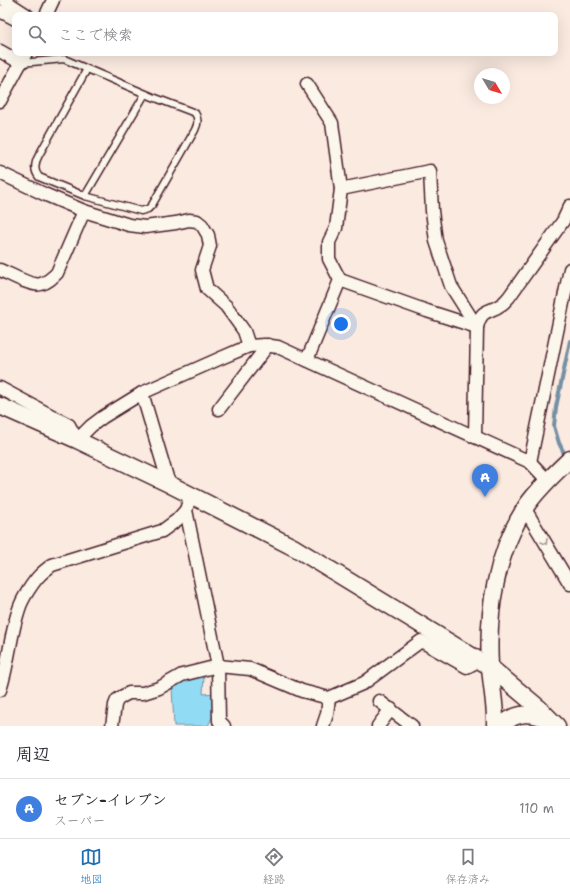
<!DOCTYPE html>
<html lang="ja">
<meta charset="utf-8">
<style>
:root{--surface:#fff;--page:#f2f2f3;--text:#2b2b33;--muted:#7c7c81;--line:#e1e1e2;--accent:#1f6fb2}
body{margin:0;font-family:"Shantell Sans","Klee One",sans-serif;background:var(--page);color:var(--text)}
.compass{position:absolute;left:474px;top:68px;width:36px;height:36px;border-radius:50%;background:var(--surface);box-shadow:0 4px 16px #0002;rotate:128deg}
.you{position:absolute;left:341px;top:324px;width:14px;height:14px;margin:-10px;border:3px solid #fff;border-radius:50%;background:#1a73e8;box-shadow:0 0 0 6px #1a73e833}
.badge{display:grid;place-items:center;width:26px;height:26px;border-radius:50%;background:var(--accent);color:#fff;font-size:13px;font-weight:700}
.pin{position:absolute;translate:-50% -33px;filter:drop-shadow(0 1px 2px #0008)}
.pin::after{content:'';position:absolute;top:21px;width:14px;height:12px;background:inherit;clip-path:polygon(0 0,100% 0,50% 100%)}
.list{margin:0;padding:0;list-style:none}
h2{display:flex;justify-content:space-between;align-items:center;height:52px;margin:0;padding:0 16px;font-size:17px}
h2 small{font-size:13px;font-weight:400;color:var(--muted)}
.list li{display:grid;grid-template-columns:26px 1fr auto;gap:12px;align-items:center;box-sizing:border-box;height:60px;padding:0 16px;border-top:1px solid var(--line)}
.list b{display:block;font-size:15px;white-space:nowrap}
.list p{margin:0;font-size:13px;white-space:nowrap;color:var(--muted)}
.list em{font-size:13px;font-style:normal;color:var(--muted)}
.icon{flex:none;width:22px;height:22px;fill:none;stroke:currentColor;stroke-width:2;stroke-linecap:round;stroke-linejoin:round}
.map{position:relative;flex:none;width:570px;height:726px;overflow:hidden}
.search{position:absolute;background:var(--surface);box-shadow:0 4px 16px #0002;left:12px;right:12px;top:12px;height:44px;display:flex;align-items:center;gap:10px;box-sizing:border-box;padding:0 14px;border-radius:8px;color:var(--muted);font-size:15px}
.sheet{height:112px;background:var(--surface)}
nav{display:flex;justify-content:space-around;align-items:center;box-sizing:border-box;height:56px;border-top:1px solid var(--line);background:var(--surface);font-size:11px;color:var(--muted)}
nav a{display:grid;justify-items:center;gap:2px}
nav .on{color:var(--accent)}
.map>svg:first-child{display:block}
</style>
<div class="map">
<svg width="570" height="726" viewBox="0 0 570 726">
<rect width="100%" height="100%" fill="#faeae0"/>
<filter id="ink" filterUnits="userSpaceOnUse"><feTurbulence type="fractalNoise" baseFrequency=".025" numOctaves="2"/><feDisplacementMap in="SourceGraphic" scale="8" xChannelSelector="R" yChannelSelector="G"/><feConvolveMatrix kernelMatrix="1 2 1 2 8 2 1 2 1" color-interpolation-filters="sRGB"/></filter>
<g filter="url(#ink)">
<path fill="#92dbf4" stroke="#7590a4" d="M204,676L203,694L215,693L214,713L208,726H174L172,687L190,677Z"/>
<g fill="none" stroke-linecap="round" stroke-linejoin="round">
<path stroke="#7590a4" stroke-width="4" d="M566,457L559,443L554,426L556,407L570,341"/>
<defs>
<g id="lane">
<path d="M21,63L64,59L153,97L195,113C199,119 198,124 195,130L152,205L148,209L141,211L85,196L39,177C33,170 35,162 39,155L87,69"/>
<path d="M85,196L145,94"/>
</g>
<g id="street">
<path d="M5,0L10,4L27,15"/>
<path d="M0,11L15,19"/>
<path d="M46,15L53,0"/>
<path d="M0,51L21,63"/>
<path d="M307,84L332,123L341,189L336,228L329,242V259L340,280L307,360"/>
<path d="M0,101L26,53"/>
<path d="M0,173L44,194L84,211L129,225L145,227L176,223L189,220L197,221L202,225L208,235L210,246L202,270L207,289L226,306L234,317L244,331L249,346"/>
<path d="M341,189L430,171L432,211L436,241L451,286L477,327L475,437"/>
<path d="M0,270C10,274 32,287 41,284C48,282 52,278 57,273L84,211"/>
<path d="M340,280L427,311L477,327C482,307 489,314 502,304C505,302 507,299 509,297L563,221L570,206"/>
<path d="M0,388L69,425L77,440L91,426L103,417L142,393L221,358L249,346L264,345L278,347L530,462L547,480"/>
<path d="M142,393L169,484"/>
<path d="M219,409L268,345"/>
<path d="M530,462L570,269"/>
<path d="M525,509L570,584"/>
<path d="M186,510L218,666L219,721L224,726"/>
<path d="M0,690C9,663 10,635 19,609C22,599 33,582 40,575C44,571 48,568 52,565L162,531L177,520L186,510L191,494"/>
<path d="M379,701L412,726"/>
<path d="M112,726L115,705L117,700L123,696L129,693H143L159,688L182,675L218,666L250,669L302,691L329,698L364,683L421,641L467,667L480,660"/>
<path d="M323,726L327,714L329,698"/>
<path d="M378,726L391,709"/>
</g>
<g id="secondary">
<path d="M0,406L77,440L169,484L295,548L490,667L539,708L557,726"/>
<path d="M495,726C496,706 491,686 490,665C487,611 496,552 527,505C539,488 555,473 570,459"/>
<path d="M502,726C517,710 532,713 550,720"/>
</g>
</defs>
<use href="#lane" stroke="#4a1f2b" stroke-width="9"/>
<use href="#street" stroke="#4a1f2b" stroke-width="15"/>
<use href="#secondary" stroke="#4a1f2b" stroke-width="19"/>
<use href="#lane" stroke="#fbf7ec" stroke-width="6"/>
<use href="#street" stroke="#fbf7ec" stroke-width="12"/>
<use href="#secondary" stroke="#fbf7ec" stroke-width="16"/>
</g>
<defs><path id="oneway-chevron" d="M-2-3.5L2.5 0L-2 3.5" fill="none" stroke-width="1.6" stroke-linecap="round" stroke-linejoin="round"/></defs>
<use stroke="#ab9695" href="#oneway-chevron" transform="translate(545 542) rotate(59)"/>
</g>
</svg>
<svg class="compass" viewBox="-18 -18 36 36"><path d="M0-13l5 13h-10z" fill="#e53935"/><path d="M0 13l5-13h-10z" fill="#7c7c81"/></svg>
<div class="you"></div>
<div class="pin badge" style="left:485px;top:497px;background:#3f7fe0">A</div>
<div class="search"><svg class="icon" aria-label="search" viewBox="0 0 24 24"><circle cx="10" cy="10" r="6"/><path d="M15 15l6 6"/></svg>ここで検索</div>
</div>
<section class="sheet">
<h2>周辺<small></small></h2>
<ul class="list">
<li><span class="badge" style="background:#3f7fe0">A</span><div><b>セブン-イレブン</b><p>スーパー</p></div><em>110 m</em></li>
</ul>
</section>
<nav>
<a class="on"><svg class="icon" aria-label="map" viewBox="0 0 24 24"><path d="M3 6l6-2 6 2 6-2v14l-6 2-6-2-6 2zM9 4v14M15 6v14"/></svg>地図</a>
<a><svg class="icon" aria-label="directions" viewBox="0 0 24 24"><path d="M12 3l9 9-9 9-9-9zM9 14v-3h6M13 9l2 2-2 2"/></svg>経路</a>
<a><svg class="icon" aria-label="saved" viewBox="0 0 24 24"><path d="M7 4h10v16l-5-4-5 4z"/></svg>保存済み</a>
</nav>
